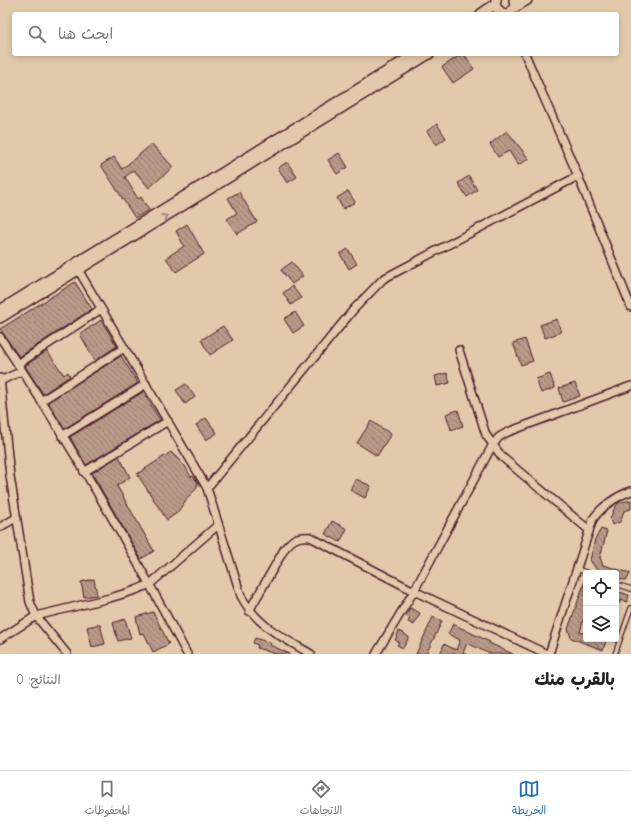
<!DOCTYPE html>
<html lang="ar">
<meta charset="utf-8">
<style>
:root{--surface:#fff;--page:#f2f2f2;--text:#222;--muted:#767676;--line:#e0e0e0;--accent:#1f6fb2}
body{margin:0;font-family:"Comic Neue","Playpen Sans Arabic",sans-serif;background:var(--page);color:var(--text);direction:rtl}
.controls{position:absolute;right:12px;bottom:12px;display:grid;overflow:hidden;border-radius:4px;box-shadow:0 2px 6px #0003}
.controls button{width:36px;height:36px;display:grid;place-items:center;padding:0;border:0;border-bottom:1px solid var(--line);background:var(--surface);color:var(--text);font:20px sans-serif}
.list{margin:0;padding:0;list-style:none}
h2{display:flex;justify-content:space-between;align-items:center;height:52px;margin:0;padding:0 16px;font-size:17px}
h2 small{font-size:13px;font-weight:400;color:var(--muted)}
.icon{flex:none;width:22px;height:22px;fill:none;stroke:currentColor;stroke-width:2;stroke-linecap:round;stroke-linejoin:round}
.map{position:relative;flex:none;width:631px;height:654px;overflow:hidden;direction:ltr}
.search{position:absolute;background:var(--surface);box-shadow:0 2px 6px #0003;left:12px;right:12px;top:12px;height:44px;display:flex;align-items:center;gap:10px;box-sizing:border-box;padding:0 14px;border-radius:4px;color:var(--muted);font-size:15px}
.sheet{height:116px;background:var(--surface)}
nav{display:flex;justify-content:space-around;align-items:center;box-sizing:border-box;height:56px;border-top:1px solid var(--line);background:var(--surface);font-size:11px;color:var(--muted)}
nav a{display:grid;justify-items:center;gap:2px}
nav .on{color:var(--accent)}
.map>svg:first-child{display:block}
</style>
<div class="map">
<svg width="631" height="654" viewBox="0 0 631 654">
<defs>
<pattern id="building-back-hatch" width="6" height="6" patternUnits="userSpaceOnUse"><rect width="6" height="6" fill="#b89a87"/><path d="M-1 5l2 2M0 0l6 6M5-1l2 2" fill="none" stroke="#987d6f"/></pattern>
</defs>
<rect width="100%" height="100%" fill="#e3c9ab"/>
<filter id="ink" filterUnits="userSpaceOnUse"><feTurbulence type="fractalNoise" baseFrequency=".025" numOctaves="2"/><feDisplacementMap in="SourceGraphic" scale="8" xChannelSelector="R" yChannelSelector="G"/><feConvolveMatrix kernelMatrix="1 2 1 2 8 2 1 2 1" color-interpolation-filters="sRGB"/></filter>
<g filter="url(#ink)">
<g fill="url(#building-back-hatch)" stroke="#4a1f2b">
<path d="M462,54H464L474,69L453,83L442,67Z"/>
<path d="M437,124L446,138L436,145L427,131Z"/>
<path d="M507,131L529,159L518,165L509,151L498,157L490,144Z"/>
<path d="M152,144L173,167L149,188L134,170L125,177L138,199L141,197L149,210L135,218L101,165L114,157L122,169Z"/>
<path d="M339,153L348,167L337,174L328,160Z"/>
<path d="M287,162L297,177L287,183L278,168Z"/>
<path d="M469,176L477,190L467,197L458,183Z"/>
<path d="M348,191L355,202L343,209L337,198Z"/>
<path d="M239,192L257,222L237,234L227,219L237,213L228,198Z"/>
<path d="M187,224L204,254L176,272L166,258L184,246L176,231Z"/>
<path d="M348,249L357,264L349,269L340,254Z"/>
<path d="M292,262L303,276L292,284L281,270Z"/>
<path d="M75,282L92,309L19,357L0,329Z"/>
<path d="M292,286L301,298L291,305L283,293Z"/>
<path d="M295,312L304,326L293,333L284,319Z"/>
<path d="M557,319L561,332L545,338L540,325Z"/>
<path d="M101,320L117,346L95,361L80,334Z"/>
<path d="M223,326L233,340L210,355L201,340Z"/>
<path d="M525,339L533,361L521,365L513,343Z"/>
<path d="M47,351L64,375L68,372L70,376L43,394L25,366Z"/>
<path d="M121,356L138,383L64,429L48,402Z"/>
<path d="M447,373L450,383L437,386L435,376Z"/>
<path d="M550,374L555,388L541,393L536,379Z"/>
<path d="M575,383L580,396L563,402L559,388Z"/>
<path d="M186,384L195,397L185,404L176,390Z"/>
<path d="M143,392L160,420L86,465L70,437Z"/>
<path d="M458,410L463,426L451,430L446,414Z"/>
<path d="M206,418L217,433L206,440L196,425Z"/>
<path d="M371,421L391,434L377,456L357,443Z"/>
<path d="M171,452L185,466L191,477L193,476L198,483L196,489L188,497L177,513L167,520L137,474Z"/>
<path d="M119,456L130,477L117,486L154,551L141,559L92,473Z"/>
<path d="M356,479L371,486L365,498L350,490Z"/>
<path d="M631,500V509L624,511L620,522L612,525L610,519L614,509L618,503Z"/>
<path d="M332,521L347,529L340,542L325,534Z"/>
<path d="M601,529L607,531L600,558L603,565L630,573L627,580L616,579V573H599L590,560L595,539Z"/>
<path d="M94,579L97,595L84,597L81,582Z"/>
<path d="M585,581L586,610L580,632L586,634V639L606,641L603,650L571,638L568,629Z"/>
<path d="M616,591L629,595L627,602L621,600L616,609Z"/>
<path d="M410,608L420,613L414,625L408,622L410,618L406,616Z"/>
<path d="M153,612L169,644L153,652L144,633L140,634L136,617Z"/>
<path d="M433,617L442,621L435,636L426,654H416Z"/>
<path d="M125,619L131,638L118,641L113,623Z"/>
<path d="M100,624L105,644L92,647L87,627Z"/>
<path d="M453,624L490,642L489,643L513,654H490L467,643L463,653L466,654H440L444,644L456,650L460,640L448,634Z"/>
<path d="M399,631L409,637L403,648L397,645L399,642L395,640Z"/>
<path d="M255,638L271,643L270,645L290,654H275L257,648L258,645L253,643Z"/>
</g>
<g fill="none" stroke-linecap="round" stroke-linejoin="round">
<defs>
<g id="service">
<path d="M577,569L588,573"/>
<path d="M616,584L631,589"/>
<path d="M615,654L631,608"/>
</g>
<g id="minor">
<path d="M525,54L578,176L631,307"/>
<path d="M76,266L207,488L241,596C257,626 282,637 311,654"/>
<path d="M0,337C68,439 130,546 187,654"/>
<path d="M459,350L486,435L502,457L589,530"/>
<path d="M18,364L101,309"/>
<path d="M0,378L10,476L30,602L36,616L67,654"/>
<path d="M0,381L22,371"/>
<path d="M41,401L124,348"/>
<path d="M62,436L146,384"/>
<path d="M84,472L168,421"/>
<path d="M207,488L354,309L383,279L578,176"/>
<path d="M0,527L16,518"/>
<path d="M249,611L285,548C293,539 297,536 310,537L414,591L547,654"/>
<path d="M0,639L36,616L110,598L136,590L150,584L218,525"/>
<path d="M376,654L414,591L492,446L499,437L508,432L631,386"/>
<path d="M549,654L593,519C603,505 615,497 631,491"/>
</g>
<g id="secondary">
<path d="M496,0L495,7L503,14"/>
<path d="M515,7L527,0"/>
<path d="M481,14L495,4"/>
<path d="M508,14L515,7L514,0"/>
<path d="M0,310L415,54"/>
<path d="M0,318L429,54"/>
</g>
</defs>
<use href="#service" stroke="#4a1f2b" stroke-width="6"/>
<use href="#minor" stroke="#4a1f2b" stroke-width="10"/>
<use href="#secondary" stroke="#4a1f2b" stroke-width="12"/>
<use href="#service" stroke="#e3c9ab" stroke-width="3.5"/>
<use href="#minor" stroke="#e3c9ab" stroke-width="7"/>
<use href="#secondary" stroke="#e3c9ab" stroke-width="9"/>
</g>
<defs><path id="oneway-chevron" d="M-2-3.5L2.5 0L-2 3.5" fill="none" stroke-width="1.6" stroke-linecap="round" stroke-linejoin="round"/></defs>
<use stroke="#96746b" href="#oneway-chevron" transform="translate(165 217) rotate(-32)"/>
</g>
</svg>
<div class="controls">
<button><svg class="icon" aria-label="locate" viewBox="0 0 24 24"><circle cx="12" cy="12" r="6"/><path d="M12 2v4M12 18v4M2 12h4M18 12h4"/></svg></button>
<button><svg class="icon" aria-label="layers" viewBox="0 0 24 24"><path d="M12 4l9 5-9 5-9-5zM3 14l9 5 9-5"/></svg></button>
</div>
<div class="search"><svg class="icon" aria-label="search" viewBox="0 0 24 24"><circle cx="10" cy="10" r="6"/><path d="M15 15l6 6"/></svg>ابحث هنا</div>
</div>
<section class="sheet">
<h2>بالقرب منك<small>النتائج: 0</small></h2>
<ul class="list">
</ul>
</section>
<nav>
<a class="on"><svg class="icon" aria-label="map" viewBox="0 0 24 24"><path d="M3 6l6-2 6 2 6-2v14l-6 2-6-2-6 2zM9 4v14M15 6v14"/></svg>الخريطة</a>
<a><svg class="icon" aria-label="directions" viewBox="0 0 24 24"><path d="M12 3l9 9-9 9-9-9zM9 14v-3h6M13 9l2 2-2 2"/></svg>الاتجاهات</a>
<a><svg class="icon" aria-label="saved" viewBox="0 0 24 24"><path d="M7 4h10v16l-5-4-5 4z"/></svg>المحفوظات</a>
</nav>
